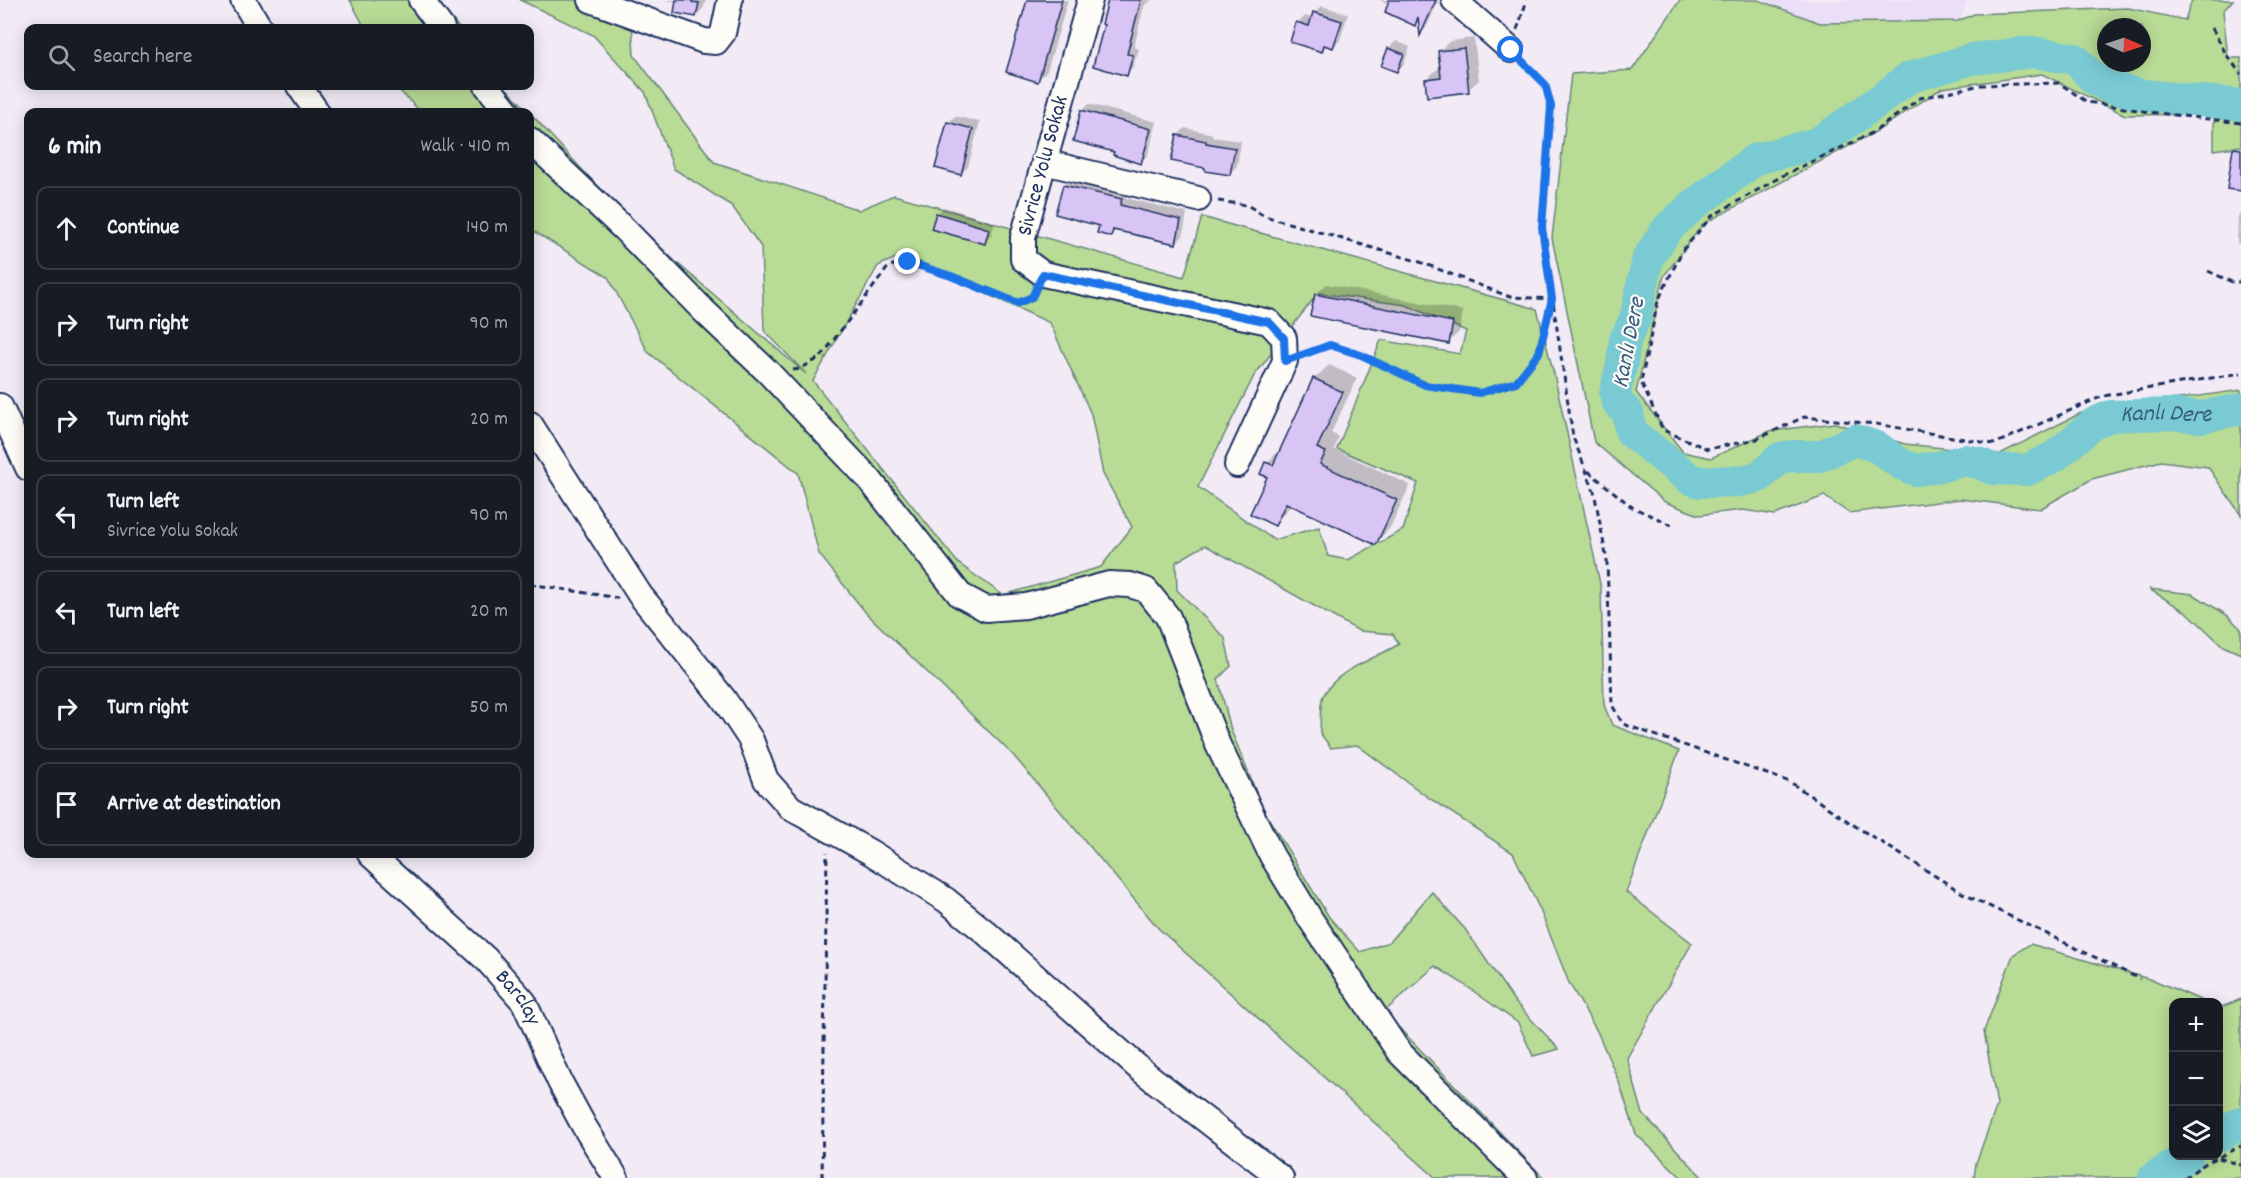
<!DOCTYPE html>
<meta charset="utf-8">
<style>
:root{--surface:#171b24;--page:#20242c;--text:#f1f3f6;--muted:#9ea1a6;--line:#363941}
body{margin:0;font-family:Dekko,sans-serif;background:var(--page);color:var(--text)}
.controls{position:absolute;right:18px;bottom:18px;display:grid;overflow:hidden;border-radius:12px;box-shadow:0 3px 15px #0003}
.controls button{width:54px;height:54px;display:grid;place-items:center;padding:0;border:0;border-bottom:2px solid var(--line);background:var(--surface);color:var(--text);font:30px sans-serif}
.compass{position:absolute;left:2097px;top:18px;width:54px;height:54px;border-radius:50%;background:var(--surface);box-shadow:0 3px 15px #0003;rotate:93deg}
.stop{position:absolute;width:18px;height:18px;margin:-14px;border:4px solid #1a73e8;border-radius:50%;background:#fff}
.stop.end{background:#1a73e8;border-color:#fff;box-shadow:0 2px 6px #0008}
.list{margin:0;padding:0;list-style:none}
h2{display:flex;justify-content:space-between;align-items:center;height:78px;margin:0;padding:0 24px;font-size:26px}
h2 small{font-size:20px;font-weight:400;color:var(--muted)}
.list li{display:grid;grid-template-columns:39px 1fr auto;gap:18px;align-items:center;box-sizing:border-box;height:84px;margin:0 12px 12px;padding:0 12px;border:2px solid var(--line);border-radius:12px}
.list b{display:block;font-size:22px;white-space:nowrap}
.list p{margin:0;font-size:20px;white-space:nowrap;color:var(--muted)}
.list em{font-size:20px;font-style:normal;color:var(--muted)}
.icon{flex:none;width:33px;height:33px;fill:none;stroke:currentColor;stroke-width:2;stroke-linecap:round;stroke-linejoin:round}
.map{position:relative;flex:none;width:2241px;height:1178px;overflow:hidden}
.search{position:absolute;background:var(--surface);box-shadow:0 3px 15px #0003;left:24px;top:24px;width:510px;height:66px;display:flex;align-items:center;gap:15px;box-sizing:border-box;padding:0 21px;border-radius:12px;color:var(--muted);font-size:22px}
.panel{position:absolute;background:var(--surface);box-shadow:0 3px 15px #0003;left:24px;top:108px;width:510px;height:750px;border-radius:12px}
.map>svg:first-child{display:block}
</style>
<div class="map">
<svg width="2241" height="1178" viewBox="0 0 2241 1178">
<rect width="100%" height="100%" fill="#f2ebf6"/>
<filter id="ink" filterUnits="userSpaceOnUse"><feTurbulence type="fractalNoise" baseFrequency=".0167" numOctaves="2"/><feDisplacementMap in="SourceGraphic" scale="12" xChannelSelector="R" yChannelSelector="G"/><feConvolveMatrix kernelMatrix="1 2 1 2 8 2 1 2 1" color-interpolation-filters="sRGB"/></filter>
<g filter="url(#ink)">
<path fill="#eadff6" d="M1758,0H1968L1960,21L1820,23Z"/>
<g fill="#b8db95" stroke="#6a857a" stroke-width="1.5" fill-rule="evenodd">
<path d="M350,0H437L459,28H365Z"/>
<path d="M520,0H578L632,22L634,55L714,162L859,210L894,195L1184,277L1202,217L1537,309L1554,374L1601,588L1604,705L1612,725L1679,751L1626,892L1692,943L1627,1058L1643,1114L1703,1178H1682L1636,1134L1619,1082L1597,1031L1569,983L1541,912L1513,853L1429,798L1357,745L1331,748L1320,733C1321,722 1319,705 1323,696C1338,668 1374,660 1399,644L1393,634L1359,631L1205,545L1176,562L1177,590L1225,638L1231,666L1218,679L1231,730L1264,811L1329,917L1360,952L1389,942L1432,892L1465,929L1515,1002L1559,1049L1533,1056L1518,1023L1462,983L1435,966L1384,1012L1544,1178H1436L1159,929L1013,755L866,613L819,554L798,473L648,352L608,277L530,229V113L589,177L676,262L806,374L764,330L761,247L732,206L674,169L645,92L593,35ZM902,255L1050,323L1091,414L1103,474L1132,527L1101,567L1003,595L958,563L813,381L878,266ZM1318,293L1406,305L1466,331L1460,354L1381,340L1337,449L1418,483L1403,530L1348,560L1328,556L1319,527L1274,540L1198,487L1254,376Z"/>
<path d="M1680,0H1758L1820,23L1958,21L1974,14L2128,8L2185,20L2192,0H2233L2223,11L2228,58H2241V146L2214,150V114L2125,115L2042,74L1942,88L1877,131L1703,224L1664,276L1636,392L1683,452L1711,458L1770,431L1835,423L1905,444L2000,454L2081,413L2241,390V515L2208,467L2161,461L2092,479L2040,509L1961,499L1849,513L1824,496L1775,515L1743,510L1699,515L1665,502L1594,442L1552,238L1571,74L1632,70ZM2106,27H2142V63H2106Z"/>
<path d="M395,86H504L529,112H421Z"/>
<path d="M2149,589L2193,594L2227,615L2241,629V654L2223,646L2188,613Z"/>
<path d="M2030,944L2156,981L2205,1002H2174V1156H2218L2219,1008L2241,999V1178H1974L1976,1163L1997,1105L1984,1031L2013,955Z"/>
</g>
<g fill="#0003">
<path d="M665,0H706L704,7L696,16L678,2Z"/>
<path d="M1028,0H1068L1047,71L1038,80Z"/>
<path d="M1112,0H1152L1144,6L1134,47L1139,49L1133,67L1126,74Z"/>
<path d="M1379,0H1439L1426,28L1421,33L1420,19L1414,24L1389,4Z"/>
<path d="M1322,6L1348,14L1340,40L1333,47L1327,45L1321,50L1298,23L1305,16L1313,18L1315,13Z"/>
<path d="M1474,38L1479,80L1468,90L1426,80L1437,69L1441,68L1439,51L1450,41Z"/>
<path d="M1396,41L1410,47L1404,64L1397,71L1389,48Z"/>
<path d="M1089,104L1157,122L1148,155L1141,162L1116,151L1082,111Z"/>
<path d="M955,116L980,122L968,167L961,174L948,123Z"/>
<path d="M1185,128L1213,134L1212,137L1241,141L1237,166L1230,173L1178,135Z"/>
<path d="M1071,178L1128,193L1126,198L1187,213L1183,236L1176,243L1117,229L1111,235L1064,185Z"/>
<path d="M944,207L995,222L991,236L984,243L937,214Z"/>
<path d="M2241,213V244L2237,243L2238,216Z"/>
<path d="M1327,284L1463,311L1459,332L1448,343L1316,294Z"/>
<path d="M1329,365L1357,378L1331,433L1339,437L1334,449L1410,485L1390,528L1376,543L1292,504L1275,524L1269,477L1262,473L1267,463L1281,448L1314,379Z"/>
</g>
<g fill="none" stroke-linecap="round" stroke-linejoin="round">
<g stroke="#79cad3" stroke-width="32">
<path id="s1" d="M2241,105L2143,95L2108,87L2093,78L2075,59L2033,52L1972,59L1908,78L1880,100L1818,143L1756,159L1696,203L1668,228L1648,258L1635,319L1625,340L1622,364L1615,393L1618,403L1628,413L1631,432L1690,479L1700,482L1741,481L1759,477L1780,458L1792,456H1820L1855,440L1877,447L1901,464L1915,470L1939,467L1965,460L1979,463L1992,469L2027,470L2054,457L2093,424L2110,416L2169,414L2202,417L2241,409"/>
<path d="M2218,1136L2241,1122"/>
<path d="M2154,1178L2188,1156"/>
</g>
</g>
<g fill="#d8c4f5" stroke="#1b2f5e" stroke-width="1.5">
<path d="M676,0H692V2L699,3L696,17L674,13Z"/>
<path d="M1027,0H1062L1038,82L1006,72Z"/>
<path d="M1108,0H1141L1127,54L1133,55L1127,76L1093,66L1104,25L1102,24Z"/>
<path d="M1389,0H1436L1420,36L1418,17L1415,26L1385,12Z"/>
<path d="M1313,12L1342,21L1333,48L1324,45L1322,52L1290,42L1296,22L1309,26Z"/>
<path d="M1388,48L1404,54L1397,72L1381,66Z"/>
<path d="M1464,48L1469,92L1427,97L1425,79L1441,77L1438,51Z"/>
<path d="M1081,110L1151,129L1141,164L1113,155L1114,152L1073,141Z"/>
<path d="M947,122L973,129L961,175L935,168Z"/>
<path d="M1177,135L1206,141V143L1235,148L1230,175L1205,171V168L1171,161Z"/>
<path d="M2233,148L2241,149V191L2227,189Z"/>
<path d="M1063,185L1122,199L1120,205L1181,220L1176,244L1113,230L1111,237L1097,233L1099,226L1055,214Z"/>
<path d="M936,213L989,229L985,244L931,229Z"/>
<path d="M1315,294L1453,322L1449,344L1310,316Z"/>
<path d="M1313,378L1343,392L1317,448L1326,452L1320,464L1397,500L1376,545L1286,503L1275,526L1250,514L1267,477L1260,474L1265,462L1273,465Z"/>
</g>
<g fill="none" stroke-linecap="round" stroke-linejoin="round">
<defs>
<g id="minor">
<path d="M243,0L260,28"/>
<path d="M421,0L442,28"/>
<path d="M591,0L704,41L716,42L723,33L730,0"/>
<path d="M1090,0L1023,237V259L1043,274L1269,322L1284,338L1285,361L1237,465"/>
<path d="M1454,0L1511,50"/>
<path d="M299,86L317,112"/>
<path d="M487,86L508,112"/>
<path d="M530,140L624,229L704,311L767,371L869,479L960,595L986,609L1026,606L1109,584L1130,585L1146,590L1168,617L1218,745L1272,856L1311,920L1399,1052L1525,1178"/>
<path d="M1044,162L1198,199"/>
<path d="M0,406L28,468"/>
<path d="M530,424L640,595L723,698L751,740L766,780L791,808L870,852L946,900L984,931L1141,1070L1281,1178"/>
<path id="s2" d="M370,854L486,959L524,1002L560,1082L584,1126L616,1178"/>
</g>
</defs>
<use href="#minor" stroke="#1b2f5e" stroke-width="28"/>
<g stroke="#1b2f5e" stroke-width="3" stroke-dasharray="6 4.5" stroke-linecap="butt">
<path d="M2212,28L2226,54L2241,74"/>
<path d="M1517,30L1527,0"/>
<path d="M1524,63L1545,84L1552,106L1542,227L1573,437L1594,491L1607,561L1612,705L1623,724L1790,782L1852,824L1964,894L2140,979"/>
<path d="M2241,123L2149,112L2087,102L2059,83L1981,85L1920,98L1874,132L1784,175L1712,216L1682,251L1658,301L1641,382L1663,430L1708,449L1757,439L1804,417L1876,424L1994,444L2103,396L2241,373"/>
<path d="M1218,201L1247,205L1265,216L1420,262L1510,297L1552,299L1539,353L1516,382L1480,394L1425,385L1361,355L1330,345L1303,354"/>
<path d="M2208,271L2232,282H2241"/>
<path d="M793,370L800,369L821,357L889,266L908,262L951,276L1018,303L1032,297L1035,292"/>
<path d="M1588,471L1632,507L1674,526"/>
<path d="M530,584L618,598"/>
<path d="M2219,1158L2241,1165"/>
<path d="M822,1178L827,852"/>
<path d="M2184,1178L2206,1163L2241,1146"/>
</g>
<use href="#minor" stroke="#fdfcf7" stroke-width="24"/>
</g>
</g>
<g fill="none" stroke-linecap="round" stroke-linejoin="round" filter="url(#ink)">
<path stroke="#1a73e8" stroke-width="8" d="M908,262L951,276L1018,303L1032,297L1043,274L1269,322L1284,338L1285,361L1330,345L1361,355L1425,385L1480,393L1516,382L1539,353L1552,299L1542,227L1551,106L1545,84L1511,50"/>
</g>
<g text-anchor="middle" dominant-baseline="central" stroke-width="4.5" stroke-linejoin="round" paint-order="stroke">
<g font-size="22" fill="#1b2f5e" stroke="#fdfcf7">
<text transform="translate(1044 166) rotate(-75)">Sivrice Yolu Sokak</text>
<text stroke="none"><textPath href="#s2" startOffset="207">Barclay</textPath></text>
</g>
<g font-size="24" font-style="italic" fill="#375e81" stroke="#fdfcf7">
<text transform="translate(1630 343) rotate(-79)">Kanlı Dere</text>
<text stroke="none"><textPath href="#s1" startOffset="1446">Kanlı Dere</textPath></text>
</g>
</g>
</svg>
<div class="controls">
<button>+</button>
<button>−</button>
<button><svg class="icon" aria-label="layers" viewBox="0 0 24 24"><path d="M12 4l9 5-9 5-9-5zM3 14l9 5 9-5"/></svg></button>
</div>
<svg class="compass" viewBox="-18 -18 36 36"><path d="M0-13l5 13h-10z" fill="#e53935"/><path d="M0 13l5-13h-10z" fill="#9ea1a6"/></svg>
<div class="stop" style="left:1511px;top:50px"></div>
<div class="stop end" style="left:908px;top:262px"></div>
<div class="search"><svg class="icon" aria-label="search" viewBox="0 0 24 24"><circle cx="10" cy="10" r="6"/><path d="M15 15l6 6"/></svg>Search here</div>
<section class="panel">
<h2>6 min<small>Walk · 410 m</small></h2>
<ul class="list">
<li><svg class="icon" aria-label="ahead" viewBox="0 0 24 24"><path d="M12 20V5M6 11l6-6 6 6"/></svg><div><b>Continue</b></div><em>140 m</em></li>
<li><svg class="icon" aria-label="right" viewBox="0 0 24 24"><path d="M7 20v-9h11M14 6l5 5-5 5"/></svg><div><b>Turn right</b></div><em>90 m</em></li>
<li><svg class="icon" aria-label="right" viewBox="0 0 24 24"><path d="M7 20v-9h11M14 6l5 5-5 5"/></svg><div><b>Turn right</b></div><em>20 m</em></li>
<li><svg class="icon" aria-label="left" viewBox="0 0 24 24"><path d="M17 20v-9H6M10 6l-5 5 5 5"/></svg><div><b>Turn left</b><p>Sivrice Yolu Sokak</p></div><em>90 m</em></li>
<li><svg class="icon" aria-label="left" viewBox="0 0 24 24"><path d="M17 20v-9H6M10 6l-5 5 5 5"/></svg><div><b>Turn left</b></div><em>20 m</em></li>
<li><svg class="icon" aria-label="right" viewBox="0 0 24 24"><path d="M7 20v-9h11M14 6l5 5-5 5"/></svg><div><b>Turn right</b></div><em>50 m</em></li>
<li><svg class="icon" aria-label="arrive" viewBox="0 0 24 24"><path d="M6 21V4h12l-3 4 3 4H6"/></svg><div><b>Arrive at destination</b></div></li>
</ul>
</section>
</div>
